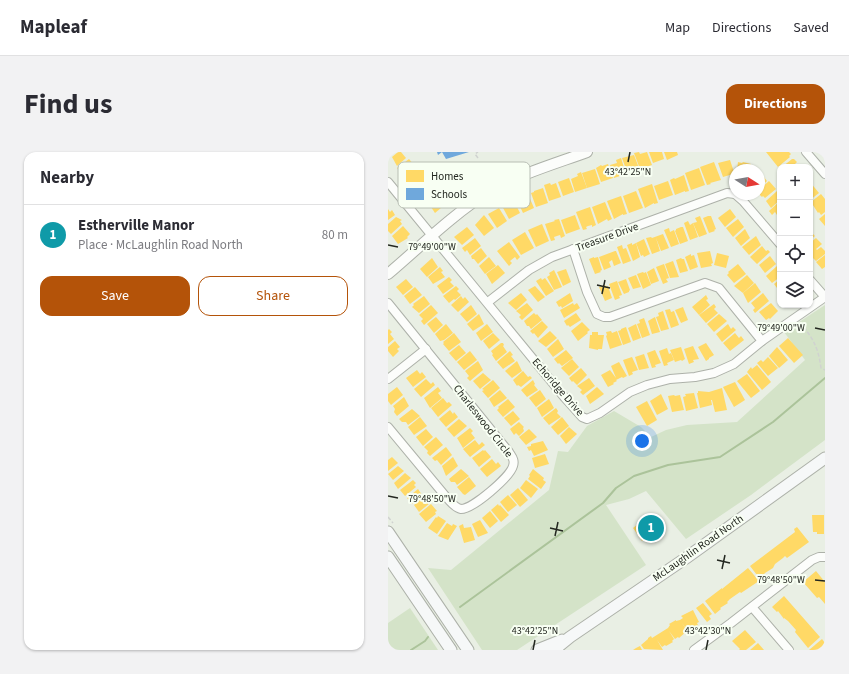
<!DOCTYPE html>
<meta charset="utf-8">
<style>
:root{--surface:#fff;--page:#f2f2f3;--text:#2b2b33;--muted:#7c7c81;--line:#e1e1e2;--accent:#b45309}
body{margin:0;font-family:"Source Sans 3",sans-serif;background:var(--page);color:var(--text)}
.controls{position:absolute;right:12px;top:12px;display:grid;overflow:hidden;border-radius:8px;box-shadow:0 1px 3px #0004}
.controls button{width:36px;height:36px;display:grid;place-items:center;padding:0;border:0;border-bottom:1px solid var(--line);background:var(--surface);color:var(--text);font:20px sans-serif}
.compass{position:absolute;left:341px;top:12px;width:36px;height:36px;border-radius:50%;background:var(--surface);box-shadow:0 1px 3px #0004;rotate:101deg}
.you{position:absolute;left:254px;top:289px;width:14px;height:14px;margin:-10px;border:3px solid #fff;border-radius:50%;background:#1a73e8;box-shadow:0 0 0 6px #1a73e833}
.badge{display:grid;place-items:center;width:26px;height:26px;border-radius:50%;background:var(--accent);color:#fff;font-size:13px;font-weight:700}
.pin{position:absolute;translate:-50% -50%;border:2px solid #fff;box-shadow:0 1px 4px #0006}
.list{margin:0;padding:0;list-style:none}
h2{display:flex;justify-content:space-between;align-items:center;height:52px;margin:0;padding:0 16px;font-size:17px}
h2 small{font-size:13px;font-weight:400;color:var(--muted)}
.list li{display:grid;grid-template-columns:26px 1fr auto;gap:12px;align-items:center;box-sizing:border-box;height:60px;padding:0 16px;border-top:1px solid var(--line)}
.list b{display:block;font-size:15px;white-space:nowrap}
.list p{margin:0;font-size:13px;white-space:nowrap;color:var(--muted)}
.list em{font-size:13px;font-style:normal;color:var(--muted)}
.actions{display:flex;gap:8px;padding:12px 16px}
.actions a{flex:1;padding:9px 0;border:1px solid var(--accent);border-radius:12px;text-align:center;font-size:14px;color:var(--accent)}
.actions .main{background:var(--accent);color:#fff}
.icon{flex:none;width:22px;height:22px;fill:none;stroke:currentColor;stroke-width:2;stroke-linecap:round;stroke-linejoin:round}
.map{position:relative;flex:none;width:437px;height:498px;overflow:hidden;border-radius:12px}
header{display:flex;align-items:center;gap:24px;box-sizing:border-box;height:56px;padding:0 20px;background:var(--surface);border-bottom:1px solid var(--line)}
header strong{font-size:19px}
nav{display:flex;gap:22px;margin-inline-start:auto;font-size:14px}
.intro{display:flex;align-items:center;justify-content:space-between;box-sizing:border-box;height:96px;padding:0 24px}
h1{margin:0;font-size:28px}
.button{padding:10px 18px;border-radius:12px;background:var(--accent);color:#fff;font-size:14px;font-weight:700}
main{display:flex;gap:24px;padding:0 24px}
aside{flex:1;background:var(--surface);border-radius:12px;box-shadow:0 1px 3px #0004}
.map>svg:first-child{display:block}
</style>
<header>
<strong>Mapleaf</strong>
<nav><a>Map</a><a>Directions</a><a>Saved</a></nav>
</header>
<div class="intro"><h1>Find us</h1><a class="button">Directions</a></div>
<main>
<aside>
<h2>Nearby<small></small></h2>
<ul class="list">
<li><span class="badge" style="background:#0f9aa8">1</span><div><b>Estherville Manor</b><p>Place · McLaughlin Road North</p></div><em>80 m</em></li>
</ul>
<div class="actions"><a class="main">Save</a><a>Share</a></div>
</aside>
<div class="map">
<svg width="437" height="498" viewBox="0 0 437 498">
<rect width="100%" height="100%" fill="#e9efe4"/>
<g fill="#d4e3c8">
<path d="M437,153V288L363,343L298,387L258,339L241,347L218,353L258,413L129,498H94L40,416L63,418L161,338L170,299L180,300L199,274L226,259L253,275L263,285L278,278L299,273L349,270L417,208L396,180Z"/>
<path d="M22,456L50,498H0V471Z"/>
</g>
<g fill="#ffd966">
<path d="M0,0H6L1,4H0Z"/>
<path d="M10,0H13L18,6L9,14L4,5Z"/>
<path d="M251,0L252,2L259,0L264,13L252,17L246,1Z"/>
<path d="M261,0H274L276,7L265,11Z"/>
<path d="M276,0H289L290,3L279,8Z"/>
<path d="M378,0H401L403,2L401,4L402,5L390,15Z"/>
<path d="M246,3L251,16L239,20L234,6Z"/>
<path d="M233,6L238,22L226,26L222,13L229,11L228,8Z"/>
<path d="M21,7L27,14L16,24L9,16Z"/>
<path d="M404,7H406L409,10L407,12L411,15H394Z"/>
<path d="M342,8L346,20H344L345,22L335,25L330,11Z"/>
<path d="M326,10L333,28L322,31L323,32L319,33L312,15Z"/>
<path d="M350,10L354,11L355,10L363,12L362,18H349Z"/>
<path d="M220,12L225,26L213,30L208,16L213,13L214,14Z"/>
<path d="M311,16L317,33L303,38L297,21Z"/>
<path d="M207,17L212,32L199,36L194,21Z"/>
<path d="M371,19L379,29L371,36Z"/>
<path d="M193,20L199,36L187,40L183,27L190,24L189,22Z"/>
<path d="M296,23L301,39L297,40V39L287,43L282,28L286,26L287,27Z"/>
<path d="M181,26L186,40L175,44L170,30Z"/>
<path d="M280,29L285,43L271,48L266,34Z"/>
<path d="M381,29L388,37L377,46L375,44L374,45L371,42V38Z"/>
<path d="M422,30L431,41L422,48Z"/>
<path d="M162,31L163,33L168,31L173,45L161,49L156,33Z"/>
<path d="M264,32L270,51L266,52V51L257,56L250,37Z"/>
<path d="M155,36L160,51L148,55L143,41L146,40V39Z"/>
<path d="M248,39L255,56L241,61L235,44Z"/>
<path d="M389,39L392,43V48L383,56L378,49Z"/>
<path d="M140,42L146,56L135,61L128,46L132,44L133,46Z"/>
<path d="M433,42L437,47V60L433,63L431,60L430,61L423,50Z"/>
<path d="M52,43L59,51L47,61L41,52Z"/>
<path d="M233,44L239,62L235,63V62L226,67L219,49Z"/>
<path d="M125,47L132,61L121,67L114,54Z"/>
<path d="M392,49V61L389,63L387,60L384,63L381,59Z"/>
<path d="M217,50L224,67L220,69L219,67L210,72L204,55Z"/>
<path d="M202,55L208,73L204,75V73L200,74L198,75L199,77L195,78L188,60Z"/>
<path d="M111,56L119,69L109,76L100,62Z"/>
<path d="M0,57L2,60L4,58L7,63L0,68Z"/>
<path d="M342,57L348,65L337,75L330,66Z"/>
<path d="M437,62V74L431,67Z"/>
<path d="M96,63L106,76L96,84L87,73Z"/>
<path d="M187,63L192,77L178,82L173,68Z"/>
<path d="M312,64L319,82L311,85L305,71L309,70L307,66Z"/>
<path d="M320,64H323L328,77L326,78L327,79L321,81L315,66Z"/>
<path d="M8,65L14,68L12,69L14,72L3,82L0,79V72Z"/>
<path d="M171,67L177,84L173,86L172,83L166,85L167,88L163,89L157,72L167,69L166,68Z"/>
<path d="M350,67L356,75L345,85L338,76Z"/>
<path d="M300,69L302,73L305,71L310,85L302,88L296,71Z"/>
<path d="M154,72L161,89L148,95L140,78Z"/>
<path d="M15,74L22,82L19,85L20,86L10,92L4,84Z"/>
<path d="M79,75L86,83L74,93L66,85Z"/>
<path d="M293,75H295L300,89L292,92L287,79L288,78V77Z"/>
<path d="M281,76L282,80L286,78L291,92L283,95L276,78Z"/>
<path d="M357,77L362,86L353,94L347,86Z"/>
<path d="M422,79L427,84L422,88Z"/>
<path d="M137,80L146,96L133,103L124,88Z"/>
<path d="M275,82L281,96L273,99L268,86L272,99L264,102L258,86L263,85L264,86Z"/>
<path d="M368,84L373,93L361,103L354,95Z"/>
<path d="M87,86L93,94L82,103L79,98L77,100L74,96Z"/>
<path d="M428,86L434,92L428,97L429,98L433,95L437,99V102L428,109L422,103V91Z"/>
<path d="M256,87L262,102L256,105L255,103L253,104L248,91Z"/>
<path d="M121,90L132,105L129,108L127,105L122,109L124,111L121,114L109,99Z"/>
<path d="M244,91V93L248,91L252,105L245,109L239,93Z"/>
<path d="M234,93L235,97L238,96L243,109L235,112L229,95Z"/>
<path d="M374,94L378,99L380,98L382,100L369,112L362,105Z"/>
<path d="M93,96L99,104L90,112L86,107H84L83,104Z"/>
<path d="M227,99H228L233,111L226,114L224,108L221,110L223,115L216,118L211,105Z"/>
<path d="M322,99L325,111L323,112L324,114L313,116L309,101Z"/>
<path d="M329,101L341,104L338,116L326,113Z"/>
<path d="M303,102V104L306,103L310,115L302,118L297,105Z"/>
<path d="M437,103V115L434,117L428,110Z"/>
<path d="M382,104L388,112L377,121L371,113Z"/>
<path d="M101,105L108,114L97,122L91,114Z"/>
<path d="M206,105V106L210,105L214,118L212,119L213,120L207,122L201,107Z"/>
<path d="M44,106L50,115L39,125L32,117Z"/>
<path d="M293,106L294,107H296L300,119L292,121L288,108Z"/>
<path d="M285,109L291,125L282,126L277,112Z"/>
<path d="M276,112L281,126L278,127L280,130L275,132L268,115Z"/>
<path d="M350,112L358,122L346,131L339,123L341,121L340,120Z"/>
<path d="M110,113L117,121L104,132L98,122Z"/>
<path d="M389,114L392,117V125L384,131L378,124Z"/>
<path d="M52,115L55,119L53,120L57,125L45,132L40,125Z"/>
<path d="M266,116L271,129L263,132L259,120Z"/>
<path d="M178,117L183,130L175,134L169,120Z"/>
<path d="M166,118L174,135L166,138L159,125L162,123L161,121Z"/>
<path d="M255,120L256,121L258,120L263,133L255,137L249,122Z"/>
<path d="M248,123L253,135L245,137L240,126Z"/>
<path d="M359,123L366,131L355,141L346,134Z"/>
<path d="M61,125L64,128L62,130L66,134L55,142L49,134Z"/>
<path d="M153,126L154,128L157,126L166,139L158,144L148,129Z"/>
<path d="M18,127L25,135L15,143L8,135Z"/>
<path d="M238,127L242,138L241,139V140L236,142L230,130Z"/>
<path d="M392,127V140L386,132Z"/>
<path d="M229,129L234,143L231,144L232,146L227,148L221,132Z"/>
<path d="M367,131L373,140L360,151L355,141Z"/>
<path d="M217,133L218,135L220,134L224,146L217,149L211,135Z"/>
<path d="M68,134L71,137L69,139L73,143L67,148L66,147L61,151L55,144Z"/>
<path d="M147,134L157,145L150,150L140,138Z"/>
<path d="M27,135L34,143L22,152L16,144Z"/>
<path d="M133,141L139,148L128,158L120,151Z"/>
<path d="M182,141L185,149L174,156L173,154L171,155L168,150Z"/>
<path d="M375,141L381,149L367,161L365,158L367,156L363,151Z"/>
<path d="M318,143L320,147L318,148L322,153L311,163L304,155Z"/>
<path d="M36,144L42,152L31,161L24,155L26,153L25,152Z"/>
<path d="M73,144L75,147L77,145L81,150L70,160L63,153Z"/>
<path d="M139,151L145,158L134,168L131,165L133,163L128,159Z"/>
<path d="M185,151L186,153L189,151L192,156L176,166L172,158Z"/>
<path d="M383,151L390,159L382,167L381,166L378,168L371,160Z"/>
<path d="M326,152L328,155L326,157L330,161L318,171L311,163Z"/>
<path d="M43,153L50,161L36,173L33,169L35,167L31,163Z"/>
<path d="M83,153L89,162L79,170L72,162Z"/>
<path d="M295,155L300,168L293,171L287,158Z"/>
<path d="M282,157L283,160L286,159L291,173L283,176L277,158Z"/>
<path d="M275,159L281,177L273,179L268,165L271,164L270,161Z"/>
<path d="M146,161L148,163L149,162L154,168L143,177L141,174H139L136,169Z"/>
<path d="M188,161L193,168L182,175L180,173L179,174L176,169Z"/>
<path d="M91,162L96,172L85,179L79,172Z"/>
<path d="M331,162L339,169L326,180L319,172Z"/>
<path d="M48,165L55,173L46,181L39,172Z"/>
<path d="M267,165L272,180L264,182L260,169Z"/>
<path d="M256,166L262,183L254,186L249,172L252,171L251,168Z"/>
<path d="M154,169L160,175L150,186L146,181L145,182L142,179Z"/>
<path d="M194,170L202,178L199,180L200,181L190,189L183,179Z"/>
<path d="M58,172L65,181L56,188L52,189L47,182Z"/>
<path d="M99,172L105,180L93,189L88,181Z"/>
<path d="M248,172L253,186L245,189L240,176Z"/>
<path d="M340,172L343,177L345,175L348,178L334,190L328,182Z"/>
<path d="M238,175L243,190L235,193L230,179L233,178V177Z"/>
<path d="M1,177L4,180L2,182L6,187L0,192V178Z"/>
<path d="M162,179L169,186L158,195L150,189Z"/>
<path d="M223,179L224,181L229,179L234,193L222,197L218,184L219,183L218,180Z"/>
<path d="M204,180H210V183H216L214,197H210V198L201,196L202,183H204Z"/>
<path d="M66,181L73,190L61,199L55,192L56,191L55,190Z"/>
<path d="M105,181L112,188L101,197L95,189Z"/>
<path d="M347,181L351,186L353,184L356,188L342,199L335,191Z"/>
<path d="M400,186L415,203L406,211L391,194Z"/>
<path d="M170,187L176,197L165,205L159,197Z"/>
<path d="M7,189L12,195L9,197L11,199L5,205L0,199V195Z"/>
<path d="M113,191H115L116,193L115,194L119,200L108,209L104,203L105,202L103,199Z"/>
<path d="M318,191L326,203L321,206V207L318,209L310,195Z"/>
<path d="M71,193L78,201L68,209L61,201Z"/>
<path d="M305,194L311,207L305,208L306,210L301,212L296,197Z"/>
<path d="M293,195L297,207L294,209L293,208L287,210L282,198Z"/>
<path d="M389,195L400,208L391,216L381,204Z"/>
<path d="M279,196L281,202L283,201L286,208L279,211L280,213L276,214L271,199Z"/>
<path d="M178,198L185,206L174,214L171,211L170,212L166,207Z"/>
<path d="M267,198L273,211L267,213L268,215L264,216L259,201Z"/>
<path d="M82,199L89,208L76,218L69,210Z"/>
<path d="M122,199L125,203L123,204L127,209L115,217L109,210Z"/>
<path d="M256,202L261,216L251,218L247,205Z"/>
<path d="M244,205L250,218L244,220L245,222L241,224L235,208Z"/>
<path d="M380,205L390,216L380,224L369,211L373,208L375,210Z"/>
<path d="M184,207L191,215L181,224L173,216Z"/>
<path d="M90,209L95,218L82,229L79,226L81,224L77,219Z"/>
<path d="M129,209L134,219L124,226L117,219Z"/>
<path d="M231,210L239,224L235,226L234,225L228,228L229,229L225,231L226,232L220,235L213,223L222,218L228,226L223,214Z"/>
<path d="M369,213L383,230L374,238L359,220L363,215L364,217Z"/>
<path d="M193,216L199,223L189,233L185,229L184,230L181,226Z"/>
<path d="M29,218L32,222L34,220L38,225L25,235L18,226Z"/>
<path d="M135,219L140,225L142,224L144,226L133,235L130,233L129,234L125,228Z"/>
<path d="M95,221L103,228L92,237L85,229Z"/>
<path d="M359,222L372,239L363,246L349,229Z"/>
<path d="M201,226L207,234L195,243L192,240L194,238L189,234Z"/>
<path d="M38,227L43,232L45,230L47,233L33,245L26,237Z"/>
<path d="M105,228L112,236L100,246L94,239L96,238L94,237Z"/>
<path d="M145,228L147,232L146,233L150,238L139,245L133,238Z"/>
<path d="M347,230L357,248L346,255L335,235Z"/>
<path d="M9,235L15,243L3,253L0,249V242Z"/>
<path d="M50,235L53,239L50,241L54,246L42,256L36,246Z"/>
<path d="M209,235L216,242L202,252L198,244Z"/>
<path d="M334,236L339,258L327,260L324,248H323L324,253L312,256L309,241H310V239L321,240Z"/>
<path d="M112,238L119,246L106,255L101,247Z"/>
<path d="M152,238L158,247L148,255L141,246Z"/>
<path d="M306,241L310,256L298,259L295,245L298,244L297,242Z"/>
<path d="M273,242L280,257L269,263L262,249Z"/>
<path d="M286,243L287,244L292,243L296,258L284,260L280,244Z"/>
<path d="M16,245L21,254L9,264L6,260L7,257L5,254Z"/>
<path d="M55,246L59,251L61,250L64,253L50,265L43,256Z"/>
<path d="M120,247L127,255L115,265L109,258L111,256L110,255Z"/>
<path d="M161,247L166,256L154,265L149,256Z"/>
<path d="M259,249L269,268L259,274L248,255Z"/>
<path d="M168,256L170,259L169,261L173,265L161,273L155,266Z"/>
<path d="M24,257L32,264L20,273L18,270H14L11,267Z"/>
<path d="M62,258L65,262L66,260L70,265L58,275L51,267Z"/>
<path d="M125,259L132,267L123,274L116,266Z"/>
<path d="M32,265L39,274L26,283L20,275Z"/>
<path d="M174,265L181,274L170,283L163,275Z"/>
<path d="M71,267L79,274L66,285L59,277Z"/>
<path d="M131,270L136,275L135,276L136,279L131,284L128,281L126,283L122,277Z"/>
<path d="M181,275L189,282L178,292L172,284Z"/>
<path d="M82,276L85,279L83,281L87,286L75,296L69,286Z"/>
<path d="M38,277L45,285L35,294L28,285Z"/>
<path d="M141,277L149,285L138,293L131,285Z"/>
<path d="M48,285L55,293L42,304L39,301L40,299L36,295Z"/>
<path d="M87,288L91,293L94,290L97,293L82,305L75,297Z"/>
<path d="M155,289L160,298L146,304L143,298L141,299L139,295L143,294V292Z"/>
<path d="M58,295L64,303L53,313L49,308L47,309L44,306Z"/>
<path d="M95,298L96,299L97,298L103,305L91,315L84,306Z"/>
<path d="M157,302L161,312L147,316L144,306Z"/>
<path d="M4,305L10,311L0,319V308Z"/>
<path d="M65,305L70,314L58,324L54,314Z"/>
<path d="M104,307L108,312L110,310L113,314L99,325L92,317Z"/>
<path d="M10,314L16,319L5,328L0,322Z"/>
<path d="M73,317L81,324L69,333L67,330H63L61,327Z"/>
<path d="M145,317L156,326L155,328L158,330L153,337L140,327L142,324L141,323Z"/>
<path d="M17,321L23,326L10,337L6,331Z"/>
<path d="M81,325L88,334L77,343L75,342L69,335Z"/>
<path d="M25,328L28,331L26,333L28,335L17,344L12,338Z"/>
<path d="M138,328L150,337L143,346L132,336Z"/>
<path d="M130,336L140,348L132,355L122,343Z"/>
<path d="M30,337L34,343L24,352L19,346Z"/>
<path d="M120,343L129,353L120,360L112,350Z"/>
<path d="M37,344L42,351L31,360L26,353Z"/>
<path d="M43,352L49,359L47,360L48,362L38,370L31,362Z"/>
<path d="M110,352L111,354L112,353L121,363L113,370L103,358Z"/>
<path d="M102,359L110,369L102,376L94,366Z"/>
<path d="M264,363L272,375L271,376L272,377L268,379V378L254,389L245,376L250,372L253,377L258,373L259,370L257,367Z"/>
<path d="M424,363H436V382H429V380H425Z"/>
<path d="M50,364L58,369L49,382L40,376L48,365L49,366Z"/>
<path d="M92,368L100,381L90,385L84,372Z"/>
<path d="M59,371L64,374L65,372L69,374L60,388L50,384Z"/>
<path d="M75,372L76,376L83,375L87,388L76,391L71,374Z"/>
<path d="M409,375L421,390L399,406L397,404L395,406L387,412L385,416L377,421L372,427L362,414L407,380L406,377Z"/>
<path d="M360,416L371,429L353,441L352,440L342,447L339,450L340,451L332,456L333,457L327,462L317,449L334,436V437Z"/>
<path d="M428,419L437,430V452L431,445L429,446L415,430Z"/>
<path d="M396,444L432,485L420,496L407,480L408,478L400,469L396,466V467L390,459L389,460L384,455Z"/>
<path d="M315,451L324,462L321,464L323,467L319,470L308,456Z"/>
<path d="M305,458L311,470L309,471L310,473L304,477L305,479L301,481L294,471L299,479L291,486L290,485L287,487L281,479L286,487L284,489L285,490L278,494L277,493L274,495L269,488L275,498L256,497L253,493L260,487V486L263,484L264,486L280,476L282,473L281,472L288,468V469L292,468L295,466L293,464Z"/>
<path d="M357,478L368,490L358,498H351L352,497L344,489Z"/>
<path d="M434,487L437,491V498H421Z"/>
<path d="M370,491L376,498H362Z"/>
<path d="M252,494L254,498H245L248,496Z"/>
</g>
<path fill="#6fa8dc" d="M49,0H81L58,7L54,0L50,3Z"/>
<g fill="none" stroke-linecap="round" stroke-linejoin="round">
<g stroke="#abc39a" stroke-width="2">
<path d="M72,455L215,351L228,336L246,324L280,313L332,305L385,270L437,226"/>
<path d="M23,498L37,489L40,485"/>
</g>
<defs>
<g id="minor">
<path d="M418,0L437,22"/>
<path d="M0,30L177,246L194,265L199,267L212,261L242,240L259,233L282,227L307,225L326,221L346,212L374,189L437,145"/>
<path d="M347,42L355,49L392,92"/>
<path d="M185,97L199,140L209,162L216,165H222L317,131L331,136L374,189"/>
<path d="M422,128L437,145"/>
<path d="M100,150L141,118L164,105L339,41L347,42"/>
<path d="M0,151L121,300C124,305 127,308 125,314C122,325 85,357 73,357C67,356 63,350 59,346L0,275"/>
<path d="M0,227L38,197"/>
<path d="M364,455L401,498"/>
<path d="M306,498L343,471L424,408L431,405H437"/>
</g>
<path id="tertiary" d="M0,122C33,94 65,62 102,39C132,22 166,12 199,0"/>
<g id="secondary">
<path d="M0,380L80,498"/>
<path d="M0,405L63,498"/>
<path d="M149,498L174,488"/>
<path d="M166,498L182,485L298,406L437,306"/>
</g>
</defs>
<use href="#minor" stroke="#adb1a9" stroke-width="10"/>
<use href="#tertiary" stroke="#adb1a9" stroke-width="12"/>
<use href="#secondary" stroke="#adb1a9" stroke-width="13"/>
<g stroke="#d0d2d0" stroke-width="1.5" stroke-dasharray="4 2" stroke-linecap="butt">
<path d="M90,6L87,2L90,0"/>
<path d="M97,33L92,27L97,17"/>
<path d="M412,170C425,187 430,194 433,216L437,218"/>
<path d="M0,365L5,371"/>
</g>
<use href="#minor" stroke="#fcfdfb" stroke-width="8"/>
<use href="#tertiary" stroke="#fcfdfb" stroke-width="10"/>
<use href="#secondary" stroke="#f6f8f8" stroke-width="11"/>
</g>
<path fill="none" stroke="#232720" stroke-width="1.5" d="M240,10L242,0M0,93L10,95M209,133L222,136M214,142L217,128M427,176L437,178M0,344L10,346M162,376L175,379M167,384L170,370M329,408L342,411M334,417L337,403M427,428L437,429M145,498L147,488M318,498L320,488"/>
<g text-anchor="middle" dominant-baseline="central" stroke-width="4" stroke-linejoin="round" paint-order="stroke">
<g font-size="11" fill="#232720" stroke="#f8fff3">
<text transform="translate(219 85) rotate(-20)">Treasure Drive</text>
<text transform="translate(170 235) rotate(49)">Echoridge Drive</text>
<text transform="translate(95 269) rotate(52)">Charleswood Circle</text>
<text transform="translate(310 396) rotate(-35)">McLaughlin Road North</text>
</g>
</g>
<rect x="10" y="10" width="132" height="46" rx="6" fill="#f8fff3" stroke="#b8beb4" stroke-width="1"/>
<rect x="18" y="18" width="18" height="12" fill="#ffd966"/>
<rect x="18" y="36" width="18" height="12" fill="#6fa8dc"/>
<g font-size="11" fill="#232720">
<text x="43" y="28">Homes</text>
<text x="43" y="46">Schools</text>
</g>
<g font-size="10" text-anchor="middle" fill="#232720" stroke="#f8fff3" stroke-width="4" stroke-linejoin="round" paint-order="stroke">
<text x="240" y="23">43°42'25"N</text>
<text x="44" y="98">79°49'00"W</text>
<text x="393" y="179">79°49'00"W</text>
<text x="44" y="350">79°48'50"W</text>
<text x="393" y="431">79°48'50"W</text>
<text x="147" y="482">43°42'25"N</text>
<text x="320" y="482">43°42'30"N</text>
</g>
</svg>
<div class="controls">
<button>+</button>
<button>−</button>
<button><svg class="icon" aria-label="locate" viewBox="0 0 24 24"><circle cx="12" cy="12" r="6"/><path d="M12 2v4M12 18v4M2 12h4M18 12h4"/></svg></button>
<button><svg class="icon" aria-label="layers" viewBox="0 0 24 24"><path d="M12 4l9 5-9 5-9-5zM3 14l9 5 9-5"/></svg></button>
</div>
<svg class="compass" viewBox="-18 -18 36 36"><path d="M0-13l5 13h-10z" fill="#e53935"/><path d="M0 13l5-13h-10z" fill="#7c7c81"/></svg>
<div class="you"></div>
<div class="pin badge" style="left:263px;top:376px;background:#0f9aa8">1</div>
</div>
</main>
